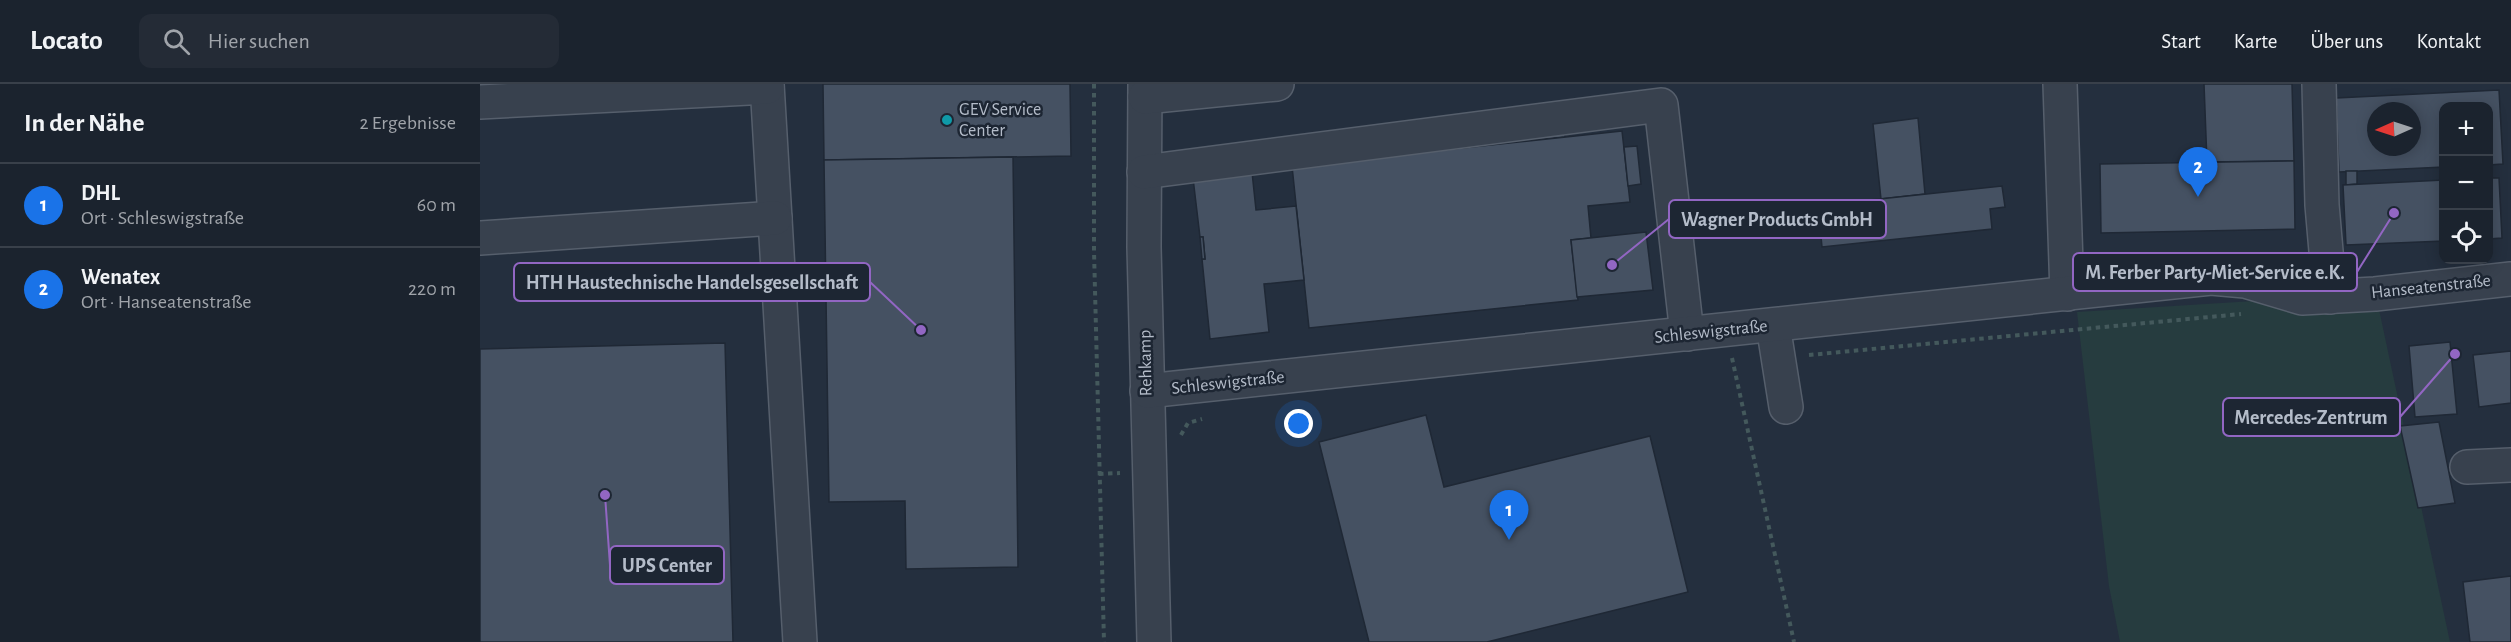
<!DOCTYPE html>
<html lang="de">
<meta charset="utf-8">
<style>
:root{--surface:#1b232e;--page:#242b36;--text:#f1f3f6;--muted:#a0a4aa;--line:#39404a;--accent:#1a73e8}
body{margin:0;font-family:"Alegreya Sans",sans-serif;background:var(--page);color:var(--text)}
.controls{position:absolute;right:18px;top:18px;display:grid;overflow:hidden;border-radius:12px;box-shadow:0 3px 15px #0003}
.controls button{width:54px;height:54px;display:grid;place-items:center;padding:0;border:0;border-bottom:2px solid var(--line);background:var(--surface);color:var(--text);font:30px sans-serif}
.compass{position:absolute;left:1887px;top:18px;width:54px;height:54px;border-radius:50%;background:var(--surface);box-shadow:0 3px 15px #0003;rotate:267deg}
.you{position:absolute;left:819px;top:340px;width:21px;height:21px;margin:-15px;border:4px solid #fff;border-radius:50%;background:#1a73e8;box-shadow:0 0 0 9px #1a73e833}
.badge{display:grid;place-items:center;width:39px;height:39px;border-radius:50%;background:var(--accent);color:#fff;font-size:20px;font-weight:700}
.pin{position:absolute;translate:-50% -50px;filter:drop-shadow(0 2px 3px #0008)}
.pin::after{content:'';position:absolute;top:32px;width:21px;height:18px;background:inherit;clip-path:polygon(0 0,100% 0,50% 100%)}
.list{margin:0;padding:0;list-style:none}
h2{display:flex;justify-content:space-between;align-items:center;height:78px;margin:0;padding:0 24px;font-size:26px}
h2 small{font-size:20px;font-weight:400;color:var(--muted)}
.list li{display:grid;grid-template-columns:39px 1fr auto;gap:18px;align-items:center;box-sizing:border-box;height:84px;padding:0 24px;border-top:2px solid var(--line)}
.list b{display:block;font-size:22px;white-space:nowrap}
.list p{margin:0;font-size:20px;white-space:nowrap;color:var(--muted)}
.list em{font-size:20px;font-style:normal;color:var(--muted)}
.icon{flex:none;width:33px;height:33px;fill:none;stroke:currentColor;stroke-width:2;stroke-linecap:round;stroke-linejoin:round}
.map{position:relative;flex:none;width:2031px;height:558px;overflow:hidden}
header{display:flex;align-items:center;gap:36px;box-sizing:border-box;height:84px;padding:0 30px;background:var(--surface);border-bottom:2px solid var(--line)}
header strong{font-size:28px}
nav{display:flex;gap:33px;margin-inline-start:auto;font-size:21px}
.search{width:420px;height:54px;background:var(--page);display:flex;align-items:center;gap:15px;box-sizing:border-box;padding:0 21px;border-radius:12px;color:var(--muted);font-size:22px}
main{display:flex}
aside{flex:1;background:var(--surface)}
.map>svg:first-child{display:block}
</style>
<header>
<strong>Locato</strong>
<div class="search"><svg class="icon" aria-label="search" viewBox="0 0 24 24"><circle cx="10" cy="10" r="6"/><path d="M15 15l6 6"/></svg>Hier suchen</div>
<nav><a>Start</a><a>Karte</a><a>Über uns</a><a>Kontakt</a></nav>
</header>
<main>
<aside>
<h2>In der Nähe<small>2 Ergebnisse</small></h2>
<ul class="list">
<li><span class="badge">1</span><div><b>DHL</b><p>Ort · Schleswigstraße</p></div><em>60 m</em></li>
<li><span class="badge">2</span><div><b>Wenatex</b><p>Ort · Hanseatenstraße</p></div><em>220 m</em></li>
</ul>
</aside>
<div class="map">
<svg width="2031" height="558" viewBox="0 0 2031 558">
<rect width="100%" height="100%" fill="#242f3e"/>
<path fill="#263c3f" d="M1790,216H1897L1970,558H1640L1629,502L1597,228Z"/>
<g fill="#455162" stroke="#1f2835" stroke-width="1.5" fill-rule="evenodd">
<path d="M343,0H590L591,72L344,76Z"/>
<path d="M1724,0H1812L1814,77L1727,78Z"/>
<path d="M2019,6L2023,80L2008,81V22H1964V83L1859,88L1856,14ZM1896,27H1932V63H1896Z"/>
<path d="M1438,34L1445,110L1401,115L1393,40Z"/>
<path d="M1084,41L1085,53L1053,56L1051,44Z"/>
<path d="M1142,47L1150,118L1108,122L1111,154L1091,156L1098,216L829,244L812,82Z"/>
<path d="M1157,62L1161,100L1148,102L1144,63Z"/>
<path d="M533,73L538,483L426,485L425,417L349,418L344,76Z"/>
<path d="M1814,77L1815,145L1621,149L1620,80Z"/>
<path d="M1866,87H1877V100L1866,101Z"/>
<path d="M772,88L776,126L816,122L824,196L784,200L789,248L730,255L722,175H725L723,153H720L713,94Z"/>
<path d="M2008,94H2019L2022,154L2008,155Z"/>
<path d="M1964,96V157L1866,161L1863,101Z"/>
<path d="M1522,102L1525,123L1510,125L1512,145L1342,163L1340,142L1326,144L1324,123Z"/>
<path d="M1166,148L1173,206L1097,213L1091,156Z"/>
<path d="M720,153H723L725,175H722Z"/>
<path d="M1970,258L1977,330L1935,333L1929,262Z"/>
<path d="M245,259L253,558H0V265Z"/>
<path d="M2031,267V319L1999,323L1993,271Z"/>
<path d="M946,331L964,403L1170,352L1208,508L1007,558H889L839,358Z"/>
<path d="M1959,338L1975,419L1938,424L1920,342Z"/>
<path d="M2031,492V558H1990L1983,498Z"/>
</g>
<g fill="none" stroke-linecap="round" stroke-linejoin="round">
<defs>
<g id="minor">
<path d="M287,0L320,558"/>
<path d="M665,0L664,163L674,558"/>
<path d="M1580,0L1587,210"/>
<path d="M1839,0L1842,121L1850,213"/>
<path d="M665,13L797,0"/>
<path d="M0,18L287,3"/>
<path d="M664,88L1181,21L1207,250"/>
<path d="M0,154L295,134"/>
<path d="M1293,241L1306,323"/>
<path d="M667,307L1731,194L1765,197L1822,214L1895,210L2031,195"/>
<path d="M1987,383L2031,381"/>
</g>
</defs>
<use href="#minor" stroke="#565f6c" stroke-width="36"/>
<g stroke="#44595c" stroke-width="4" stroke-dasharray="4.5 4.5" stroke-linecap="butt">
<path d="M614,0V167L624,558"/>
<path d="M1329,271L1761,230"/>
<path d="M1252,274L1314,558"/>
<path d="M701,351L708,339L722,335"/>
<path d="M619,390L640,389"/>
</g>
<use href="#minor" stroke="#38414e" stroke-width="33"/>
</g>
<circle fill="#0f9aa8" stroke="#1d2633" stroke-width="2" cx="467" cy="36" r="6"/>
<g text-anchor="middle" dominant-baseline="central" stroke-width="5" stroke-linejoin="round" paint-order="stroke">
<g font-size="18" fill="#b4bcc9" stroke="#1d2633" text-anchor="start">
<text x="479" y="26">GEV Service<tspan x="479" dy="21">Center</tspan></text>
</g>
<g font-size="18" fill="#b4bcc9" stroke="#1d2633">
<text transform="translate(1951 203) rotate(-6)">Hanseatenstraße</text>
<text transform="translate(1231 248) rotate(-6)">Schleswigstraße</text>
<text transform="translate(666 279) rotate(-91)">Rehkamp</text>
<text transform="translate(748 299) rotate(-6)">Schleswigstraße</text>
</g>
</g>
<path fill="none" stroke="#9266c3" stroke-width="2" d="M1132 181L1189 135M1914 129L1877 188M441 246L390 198M1975 270L1920 333M125 411L130 481"/>
<g fill="#9266c3" stroke="#1d2633" stroke-width="2">
<circle cx="1132" cy="181" r="6"/>
<circle cx="1914" cy="129" r="6"/>
<circle cx="441" cy="246" r="6"/>
<circle cx="1975" cy="270" r="6"/>
<circle cx="125" cy="411" r="6"/>
</g>
<g fill="#1d2633" stroke="#9266c3" stroke-width="2">
<rect x="1189" y="116" width="217" height="38" rx="6"/>
<rect x="1593" y="169" width="284" height="38" rx="6"/>
<rect x="34" y="179" width="356" height="38" rx="6"/>
<rect x="1743" y="314" width="177" height="38" rx="6"/>
<rect x="130" y="462" width="114" height="38" rx="6"/>
</g>
<g font-size="20" text-anchor="middle" font-weight="bold" fill="#b4bcc9">
<text x="1297" y="142">Wagner Products GmbH</text>
<text x="1735" y="195">M. Ferber Party-Miet-Service e.K.</text>
<text x="212" y="205">HTH Haustechnische Handelsgesellschaft</text>
<text x="1831" y="340">Mercedes-Zentrum</text>
<text x="187" y="488">UPS Center</text>
</g>
</svg>
<div class="controls">
<button>+</button>
<button>−</button>
<button><svg class="icon" aria-label="locate" viewBox="0 0 24 24"><circle cx="12" cy="12" r="6"/><path d="M12 2v4M12 18v4M2 12h4M18 12h4"/></svg></button>
</div>
<svg class="compass" viewBox="-18 -18 36 36"><path d="M0-13l5 13h-10z" fill="#e53935"/><path d="M0 13l5-13h-10z" fill="#a0a4aa"/></svg>
<div class="you"></div>
<div class="pin badge" style="left:1029px;top:456px">1</div>
<div class="pin badge" style="left:1718px;top:113px">2</div>
</div>
</main>
